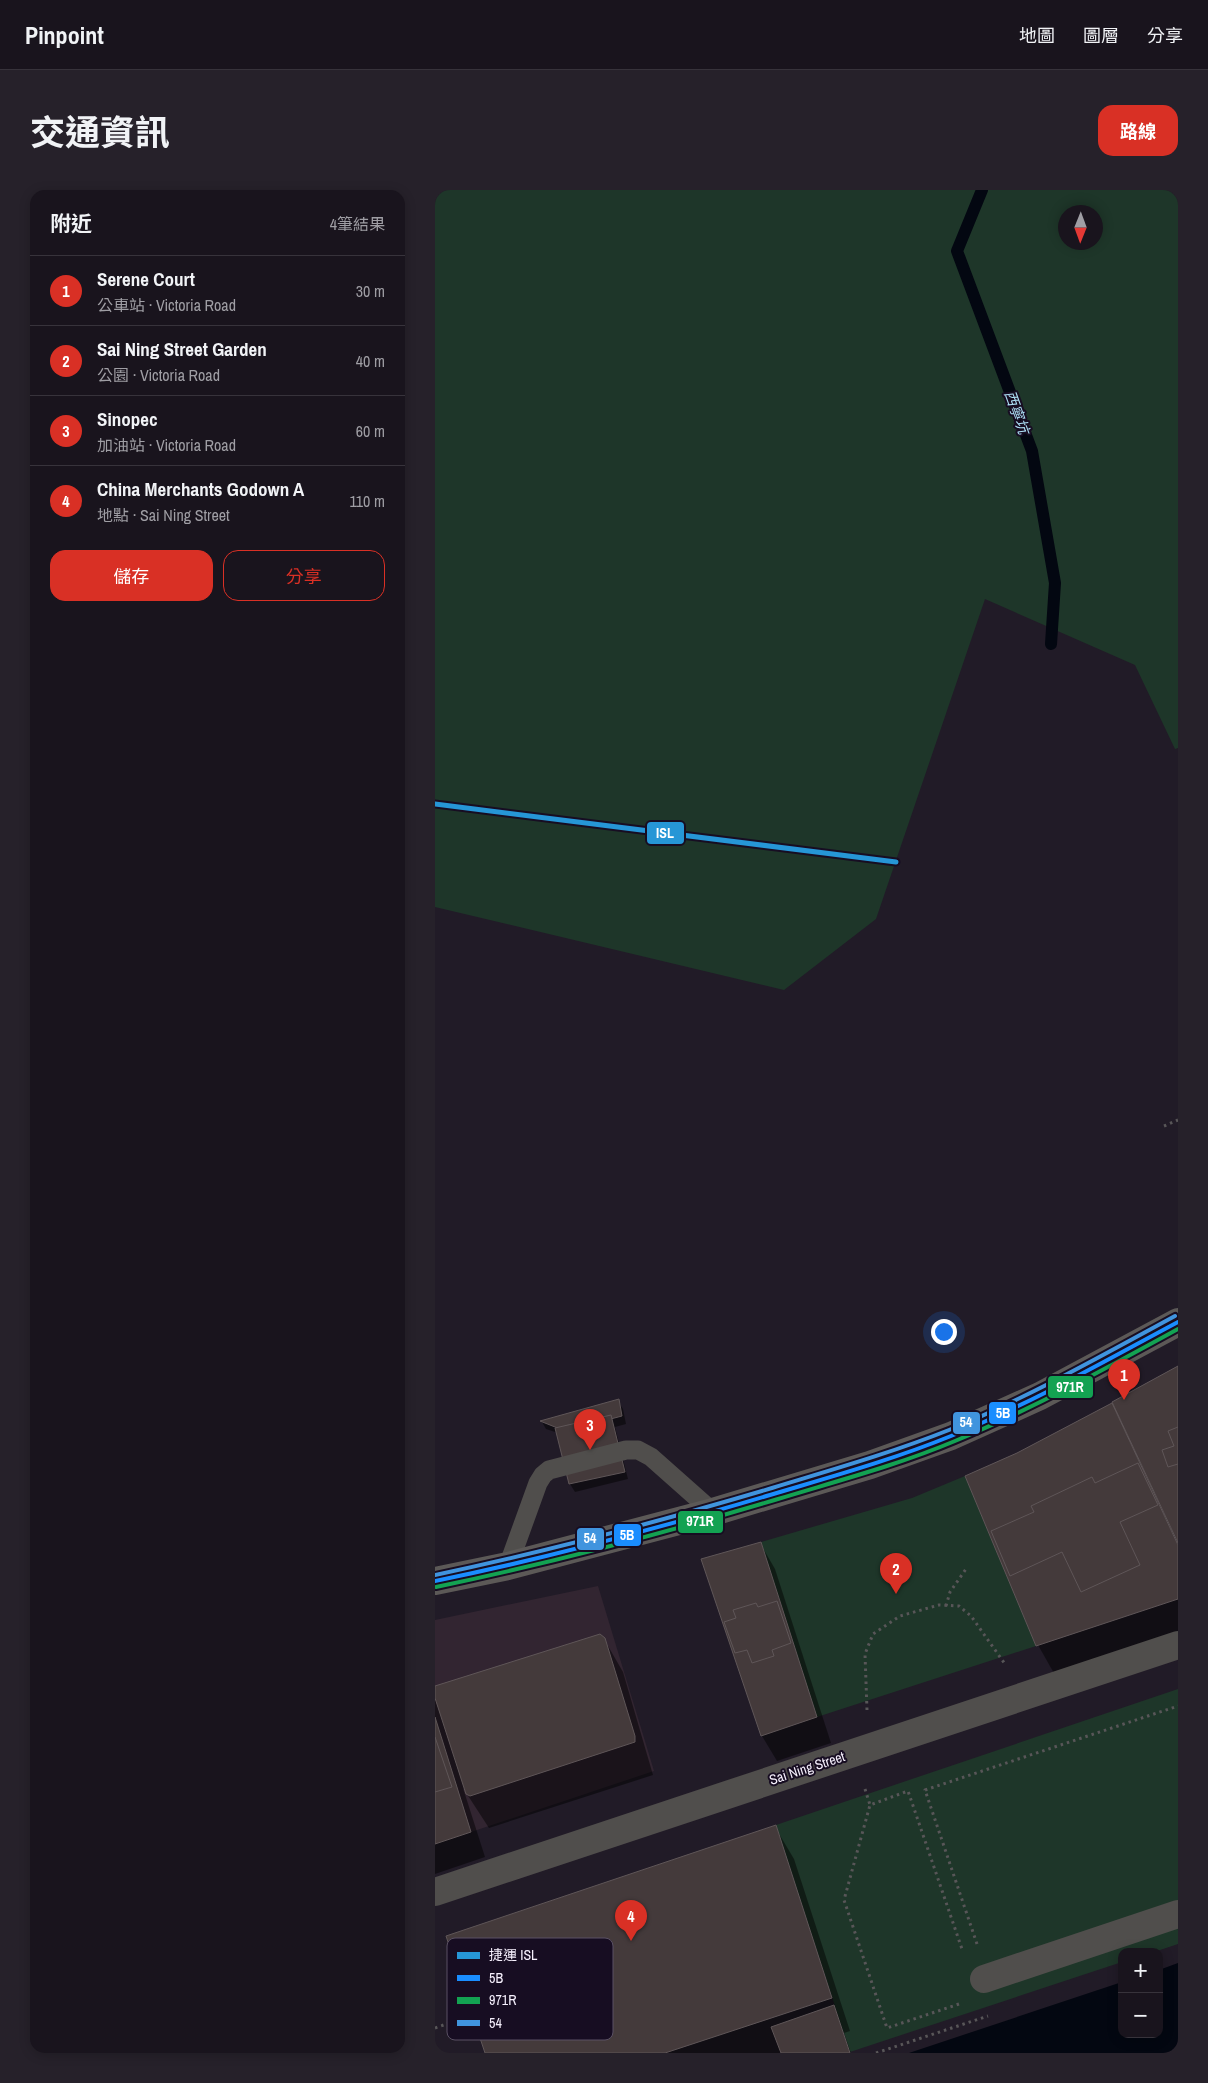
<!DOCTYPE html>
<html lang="zh-TW">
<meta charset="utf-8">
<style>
:root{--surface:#19141d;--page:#26212a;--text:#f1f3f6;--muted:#9f9ea4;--line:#37333b;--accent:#d93025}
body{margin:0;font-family:"Archivo Narrow","Noto Sans TC",sans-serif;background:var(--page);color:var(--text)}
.controls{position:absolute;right:15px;bottom:15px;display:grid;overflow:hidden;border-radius:10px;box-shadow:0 2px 12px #0003}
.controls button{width:45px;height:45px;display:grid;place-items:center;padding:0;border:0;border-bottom:1px solid var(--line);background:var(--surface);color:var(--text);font:25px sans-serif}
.compass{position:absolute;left:623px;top:15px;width:45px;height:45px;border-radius:50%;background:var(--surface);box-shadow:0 2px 12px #0003;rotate:181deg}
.you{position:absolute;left:508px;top:1141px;width:18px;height:18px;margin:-12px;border:4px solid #fff;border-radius:50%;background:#1a73e8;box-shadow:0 0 0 8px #1a73e833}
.badge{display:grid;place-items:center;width:32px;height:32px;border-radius:50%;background:var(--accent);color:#fff;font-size:16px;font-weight:700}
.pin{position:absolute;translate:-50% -41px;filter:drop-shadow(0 1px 2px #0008)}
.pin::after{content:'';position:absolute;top:26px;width:18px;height:15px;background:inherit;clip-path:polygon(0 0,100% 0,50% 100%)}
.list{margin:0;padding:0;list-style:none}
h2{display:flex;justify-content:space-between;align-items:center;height:65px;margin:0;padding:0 20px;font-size:21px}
h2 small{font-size:16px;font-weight:400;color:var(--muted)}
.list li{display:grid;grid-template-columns:32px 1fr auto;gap:15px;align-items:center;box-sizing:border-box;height:70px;padding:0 20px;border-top:1px solid var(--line)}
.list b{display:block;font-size:19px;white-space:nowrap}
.list p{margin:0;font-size:16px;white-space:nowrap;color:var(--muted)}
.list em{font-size:16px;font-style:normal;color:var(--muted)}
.actions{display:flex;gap:10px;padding:15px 20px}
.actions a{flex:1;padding:11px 0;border:1px solid var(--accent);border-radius:15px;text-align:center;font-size:18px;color:var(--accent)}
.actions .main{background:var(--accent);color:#fff}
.map{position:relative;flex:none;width:743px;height:1863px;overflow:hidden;border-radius:15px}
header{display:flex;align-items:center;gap:30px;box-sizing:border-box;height:70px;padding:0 25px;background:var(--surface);border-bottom:1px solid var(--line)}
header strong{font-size:24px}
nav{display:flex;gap:28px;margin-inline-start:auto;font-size:18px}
.intro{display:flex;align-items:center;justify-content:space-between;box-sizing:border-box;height:120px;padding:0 30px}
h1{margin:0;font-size:35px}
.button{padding:12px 22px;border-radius:15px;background:var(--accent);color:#fff;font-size:18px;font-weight:700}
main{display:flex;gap:30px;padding:0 30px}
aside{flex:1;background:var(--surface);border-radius:15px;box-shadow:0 2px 12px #0003}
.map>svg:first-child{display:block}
</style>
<header>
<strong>Pinpoint</strong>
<nav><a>地圖</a><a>圖層</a><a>分享</a></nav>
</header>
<div class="intro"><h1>交通資訊</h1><a class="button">路線</a></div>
<main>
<aside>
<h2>附近<small>4筆結果</small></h2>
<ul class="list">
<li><span class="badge">1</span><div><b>Serene Court</b><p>公車站 · Victoria Road</p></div><em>30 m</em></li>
<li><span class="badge">2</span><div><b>Sai Ning Street Garden</b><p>公園 · Victoria Road</p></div><em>40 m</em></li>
<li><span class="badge">3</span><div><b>Sinopec</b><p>加油站 · Victoria Road</p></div><em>60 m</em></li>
<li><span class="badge">4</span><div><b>China Merchants Godown A</b><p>地點 · Sai Ning Street</p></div><em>110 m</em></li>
</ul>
<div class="actions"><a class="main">儲存</a><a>分享</a></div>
</aside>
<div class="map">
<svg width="743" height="1863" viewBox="0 0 743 1863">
<rect width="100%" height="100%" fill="#211b27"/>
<path fill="#322531" d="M163,1396L219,1581L0,1654V1430Z"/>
<g fill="#1e3629" fill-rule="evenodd">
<path d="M0,0H743V558L740,559L700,475L550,409L441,729L349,800L0,717ZM660,22V52H630V22Z"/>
<path d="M530,1286L601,1456L382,1527L326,1352L477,1308Z"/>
<path d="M743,1499V1754L719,1762H687V1772L415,1862L341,1635Z"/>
</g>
<path fill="#030711" d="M743,1773V1863H474L687,1792V1844H724V1780Z"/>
<g fill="#0007">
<path d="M743,1178V1444L620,1485L603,1455L684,1227Z"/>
<path d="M183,1211L188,1219L191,1234L180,1237L193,1289L140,1302L135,1294L123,1243L111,1239L107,1232Z"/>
<path d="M325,1353L340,1379L396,1553L342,1571L327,1546L300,1465Z"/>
<path d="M169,1449L188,1482L218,1585L54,1638L28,1598L50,1667L0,1684V1501Z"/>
<path d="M340,1637L359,1669L415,1841L409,1843L416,1863H51Z"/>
</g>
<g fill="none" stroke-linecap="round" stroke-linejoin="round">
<path stroke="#030711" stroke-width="12" d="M547,0L522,61L597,261L620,393L616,454"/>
</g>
<g fill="#443a3b" stroke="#5f5658">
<path d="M743,1176V1353L677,1212Z"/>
<path d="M184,1209L187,1226L130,1241L105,1231Z"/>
<path d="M677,1213L743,1355V1409L601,1456L530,1286L582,1263Z"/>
<path d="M176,1225L190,1282L134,1294L120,1238Z"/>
<path d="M743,1237V1274L733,1277L727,1260L739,1256L733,1241Z"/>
<path d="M703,1273L723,1315L685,1332L705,1375L646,1402L627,1362L575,1386L556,1341L599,1322L596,1316L657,1287L660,1293Z"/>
<path d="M326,1352L382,1527L326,1546L266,1369Z"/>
<path d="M342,1411L356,1453L337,1460L339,1466L317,1473L312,1460L300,1463L289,1432L301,1428L298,1420L321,1413L323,1417Z"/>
<path d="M165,1444L170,1448L200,1546V1552L35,1606L31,1604L0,1508V1496Z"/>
<path d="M0,1527L36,1642L0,1654Z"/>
<path d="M0,1547L17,1597L0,1602Z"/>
<path d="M341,1635L397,1808L230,1863H50L11,1746Z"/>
<path d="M399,1815L415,1863H346L336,1837Z"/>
</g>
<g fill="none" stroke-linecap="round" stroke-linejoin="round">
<g stroke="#585658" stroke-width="3" stroke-dasharray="2.5 4" stroke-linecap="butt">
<path d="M729,936L743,930"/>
<path d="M511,1416L515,1402L531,1379"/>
<path d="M432,1520L430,1464L438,1444L465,1426L504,1415L524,1416L536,1426L570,1474"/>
<path d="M430,1599L435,1615"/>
<path d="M542,1754L490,1600L743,1516"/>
<path d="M524,1814L452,1838L409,1710L435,1615L473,1601L528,1762"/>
<path d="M0,1838L37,1825"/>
<path d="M441,1863L553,1826"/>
</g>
<path stroke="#504e4c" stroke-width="19" d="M73,1376L103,1293L108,1285L114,1280L191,1260H203L216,1267L278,1322"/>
<path stroke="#504e4c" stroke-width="28" d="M549,1789L743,1724"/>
<path stroke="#504e4c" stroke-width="28" d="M0,1702L743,1455"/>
<path stroke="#5c5957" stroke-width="28" d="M0,1391L73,1376L278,1322L435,1275L516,1246L605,1206L743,1132"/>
<defs>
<path id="bus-1" d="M0,1391C113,1368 224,1338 335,1305C395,1287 457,1270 516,1246C595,1214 668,1172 743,1132"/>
<path id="bus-2" d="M1,1397C116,1373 230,1343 343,1309C402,1291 463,1275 520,1251C597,1219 670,1179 743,1139"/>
<path id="bus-3" d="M0,1385C114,1361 226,1331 337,1298C396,1280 456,1263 514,1240C592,1208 666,1166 740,1126"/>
</defs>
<use href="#bus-1" stroke="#170d22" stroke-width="8"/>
<use href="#bus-2" stroke="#170d22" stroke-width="8"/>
<use href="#bus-3" stroke="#170d22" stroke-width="8"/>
<use href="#bus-1" stroke="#1a8dff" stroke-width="4"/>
<use href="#bus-2" stroke="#13a252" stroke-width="4"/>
<use href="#bus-3" stroke="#4094de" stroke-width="4"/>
<defs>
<path id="metro-1" d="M0,614L461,672"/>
</defs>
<use href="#metro-1" stroke="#170d22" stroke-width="9"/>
<use href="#metro-1" stroke="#2696d6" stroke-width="5"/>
</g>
<g text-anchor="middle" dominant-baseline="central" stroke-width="4" stroke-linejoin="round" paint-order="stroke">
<g font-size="14" fill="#f6f0fd" stroke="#170d22">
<text transform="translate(372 1578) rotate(-18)">Sai Ning Street</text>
</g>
<g font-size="15" font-style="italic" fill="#addff5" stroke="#170d22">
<text transform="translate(582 222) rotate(70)">西寧坑</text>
</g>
</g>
<rect x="12" y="1748" width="166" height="102" rx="8" fill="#170d22" stroke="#5a5164" stroke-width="1"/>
<rect x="22" y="1762" width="23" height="7" fill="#2696d6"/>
<rect x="22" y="1785" width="23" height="6" fill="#1a8dff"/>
<rect x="22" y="1807" width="23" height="7" fill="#13a252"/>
<rect x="22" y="1830" width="23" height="6" fill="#4094de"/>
<g font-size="14" fill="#f6f0fd">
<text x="54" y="1770">捷運 ISL</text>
<text x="54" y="1793">5B</text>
<text x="54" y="1815">971R</text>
<text x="54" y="1838">54</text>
</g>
<g stroke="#170d22" stroke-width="2">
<rect x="211" y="631" width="39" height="24" rx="5" fill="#2696d6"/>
<rect x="612" y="1185" width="47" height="24" rx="5" fill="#13a252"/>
<rect x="553" y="1211" width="29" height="24" rx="5" fill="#1a8dff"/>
<rect x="517" y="1221" width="29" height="24" rx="5" fill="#4094de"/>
<rect x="242" y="1320" width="47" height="24" rx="5" fill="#13a252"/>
<rect x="178" y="1333" width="29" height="24" rx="5" fill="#1a8dff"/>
<rect x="141" y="1337" width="29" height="24" rx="5" fill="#4094de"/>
</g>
<g font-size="14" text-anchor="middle" font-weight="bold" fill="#fff">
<text x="230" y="648">ISL</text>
<text x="635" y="1202">971R</text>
<text x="568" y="1228">5B</text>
<text x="531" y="1237">54</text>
<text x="265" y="1336">971R</text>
<text x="192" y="1350">5B</text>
<text x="155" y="1353">54</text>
</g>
</svg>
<div class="controls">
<button>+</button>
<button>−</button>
</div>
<svg class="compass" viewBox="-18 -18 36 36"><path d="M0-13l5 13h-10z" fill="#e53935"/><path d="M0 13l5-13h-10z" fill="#9f9ea4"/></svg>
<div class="you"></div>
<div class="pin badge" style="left:689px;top:1210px">1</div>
<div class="pin badge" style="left:461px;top:1404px">2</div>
<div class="pin badge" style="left:155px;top:1260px">3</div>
<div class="pin badge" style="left:196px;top:1751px">4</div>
</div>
</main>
